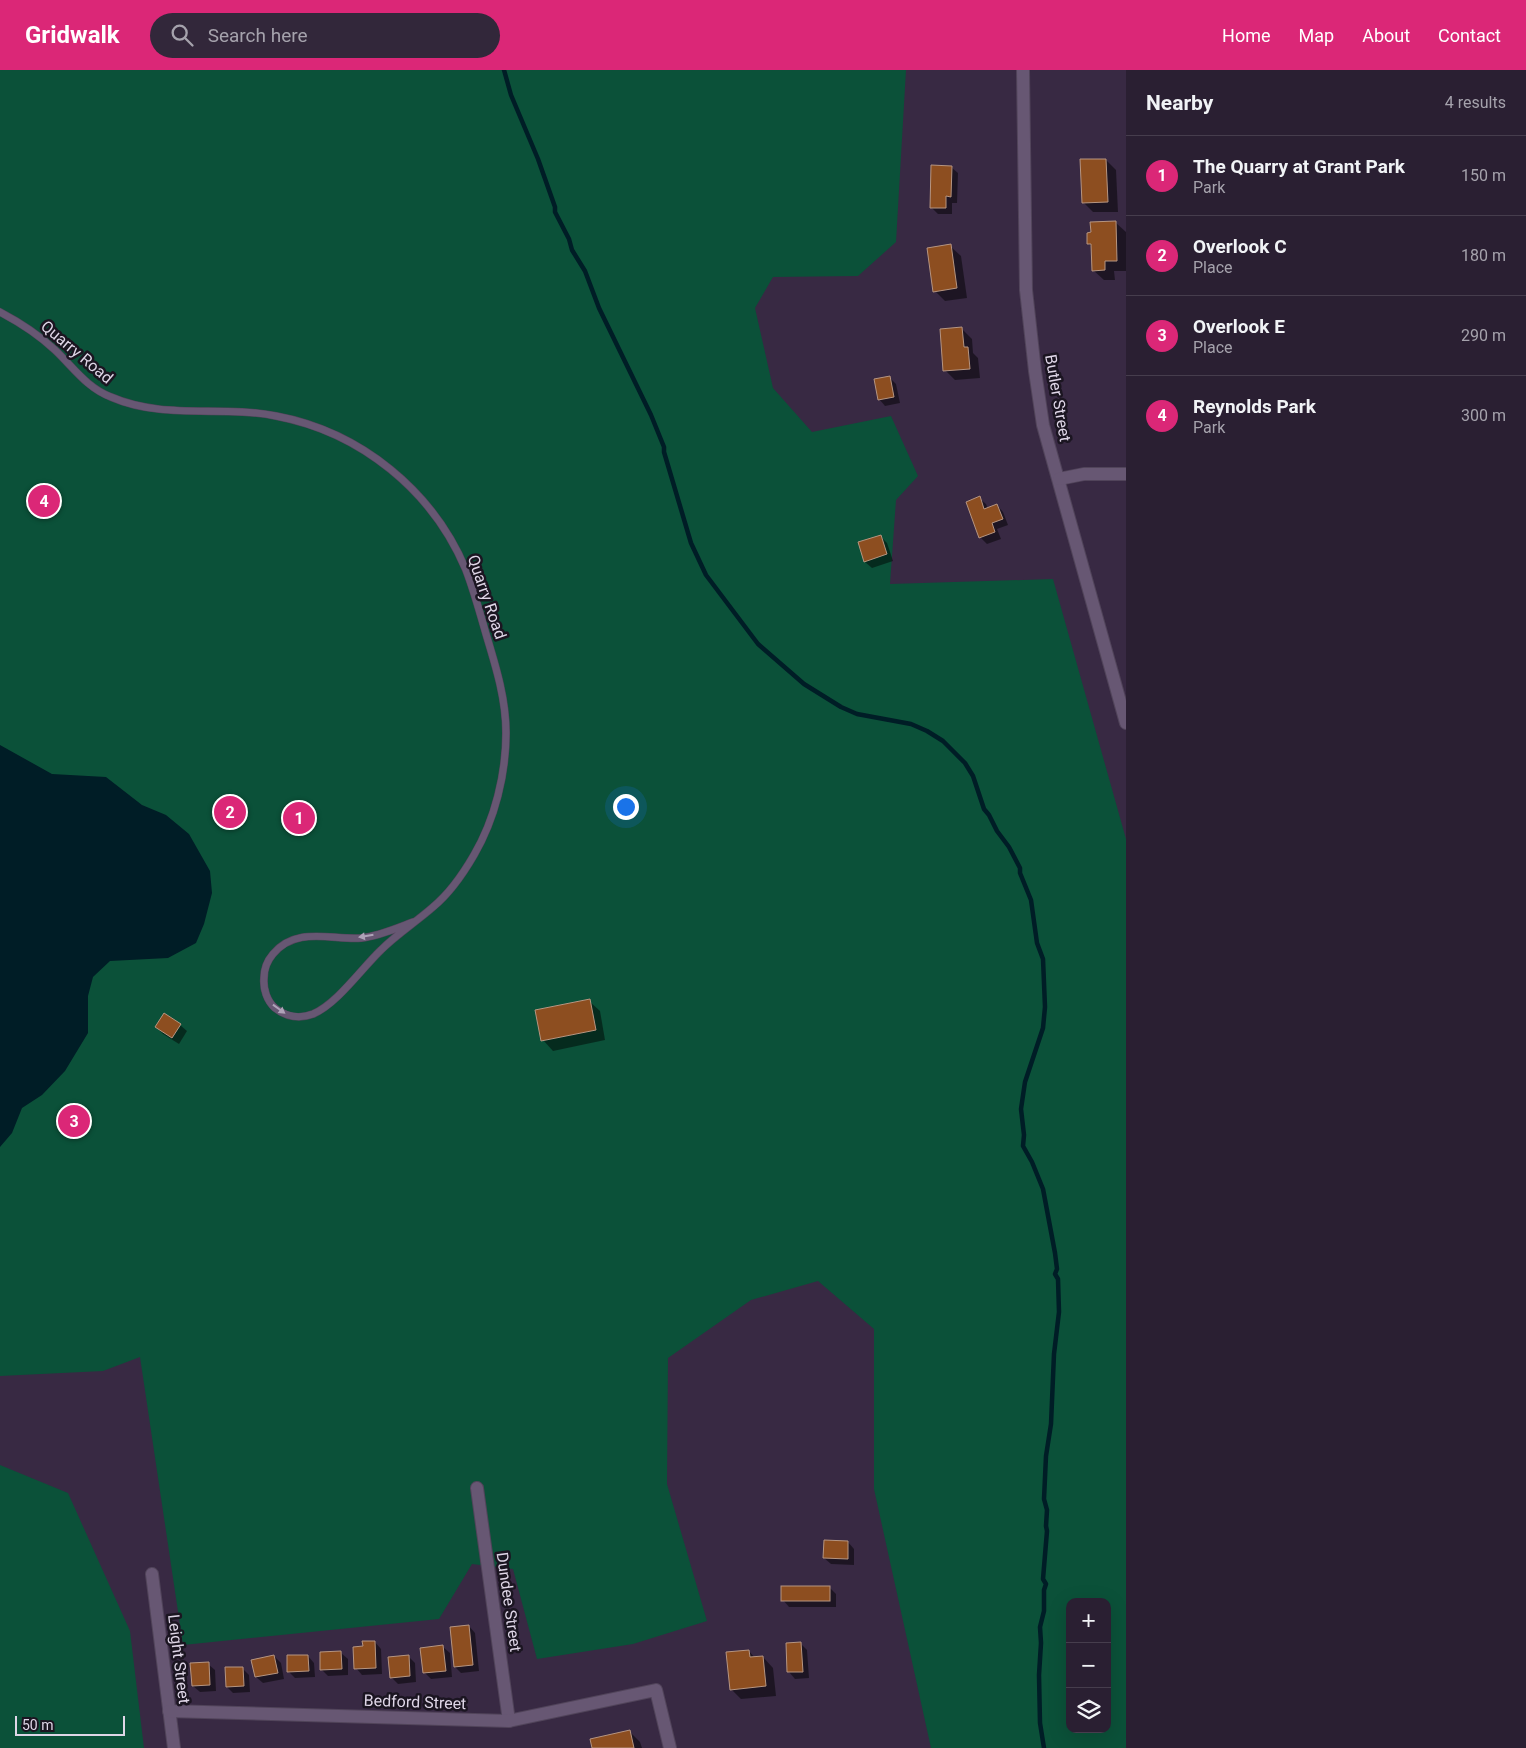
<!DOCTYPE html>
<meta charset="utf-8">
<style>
:root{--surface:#2a1f32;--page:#32273a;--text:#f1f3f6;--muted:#a5a2ac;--line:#463d4d;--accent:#db2777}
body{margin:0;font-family:Roboto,sans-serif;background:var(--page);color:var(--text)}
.controls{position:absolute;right:15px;bottom:15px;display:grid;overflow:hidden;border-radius:10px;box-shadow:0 5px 20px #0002}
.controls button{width:45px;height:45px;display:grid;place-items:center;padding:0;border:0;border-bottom:1px solid var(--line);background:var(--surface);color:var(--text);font:25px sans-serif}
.scale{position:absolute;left:15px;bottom:12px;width:110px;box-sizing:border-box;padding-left:5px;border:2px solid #dfd6e7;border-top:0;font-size:14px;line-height:18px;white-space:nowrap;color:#dfd6e7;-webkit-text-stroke:4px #1b1521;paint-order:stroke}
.you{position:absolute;left:625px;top:736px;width:18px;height:18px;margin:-12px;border:4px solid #fff;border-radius:50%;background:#1a73e8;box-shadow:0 0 0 8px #1a73e833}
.badge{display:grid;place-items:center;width:32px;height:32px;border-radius:50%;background:var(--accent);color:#fff;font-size:16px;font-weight:700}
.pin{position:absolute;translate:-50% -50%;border:2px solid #fff;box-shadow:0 1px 5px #0006}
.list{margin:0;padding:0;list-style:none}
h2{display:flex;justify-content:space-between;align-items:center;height:65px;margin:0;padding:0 20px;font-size:21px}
h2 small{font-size:16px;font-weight:400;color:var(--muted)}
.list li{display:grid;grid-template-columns:32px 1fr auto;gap:15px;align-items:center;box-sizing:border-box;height:80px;padding:0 20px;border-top:1px solid var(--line)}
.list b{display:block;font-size:19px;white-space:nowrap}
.list p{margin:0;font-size:16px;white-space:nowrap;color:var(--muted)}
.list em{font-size:16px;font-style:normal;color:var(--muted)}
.icon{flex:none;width:28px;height:28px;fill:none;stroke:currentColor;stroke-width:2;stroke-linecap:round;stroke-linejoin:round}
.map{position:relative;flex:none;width:1126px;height:1678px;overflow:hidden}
header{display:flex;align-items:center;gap:30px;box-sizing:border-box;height:70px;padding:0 25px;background:var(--accent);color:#fff}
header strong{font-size:24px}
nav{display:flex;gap:28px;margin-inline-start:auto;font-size:18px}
.search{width:350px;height:45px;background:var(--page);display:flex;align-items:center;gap:12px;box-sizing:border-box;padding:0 18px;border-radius:28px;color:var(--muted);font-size:19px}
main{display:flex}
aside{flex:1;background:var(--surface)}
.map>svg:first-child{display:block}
</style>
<header>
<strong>Gridwalk</strong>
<div class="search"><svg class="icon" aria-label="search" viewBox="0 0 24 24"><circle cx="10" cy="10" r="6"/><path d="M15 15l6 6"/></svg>Search here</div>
<nav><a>Home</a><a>Map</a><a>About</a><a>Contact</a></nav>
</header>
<main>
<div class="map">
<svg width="1126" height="1678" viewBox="0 0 1126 1678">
<rect width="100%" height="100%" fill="#382943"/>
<g fill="#0b5139" fill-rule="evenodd">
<path d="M0,0H906L896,172L858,206L773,207L755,238L773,318L812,362L891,346L918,406L896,430L890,514L1053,509L1126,769V1678H931L874,1419V1259L818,1211L751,1230L668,1288L667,1414L707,1551L633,1574L537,1589L513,1499L472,1494L439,1549L183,1575L140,1287L103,1301L0,1306ZM1070,1532H1107V1659H1070Z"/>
<path d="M0,1395L68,1423L130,1561L144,1678H0Z"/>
</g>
<path fill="#001d26" d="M0,675L52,704L106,707L142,735L166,745L189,764L210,801L212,823L204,854L196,873L168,888L110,891L93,907L88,926V963L65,1001L42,1025L22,1038L12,1063L0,1077Z"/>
<g fill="#0007">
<path d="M1106,90L1116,100L1118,142H1093L1083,132Z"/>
<path d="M951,97L958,103L957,133H952V144H938L931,137Z"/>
<path d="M1115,152L1126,162V201H1114L1115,210H1104L1093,200V178L1088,173Z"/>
<path d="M950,176L961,186L967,228L945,231L935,221Z"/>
<path d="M962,259L972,269L973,283L978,288L980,308L955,310L945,300Z"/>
<path d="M890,308L896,314L900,333L885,336L879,329Z"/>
<path d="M979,428L986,434L988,439L997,435L1003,442L1008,455L997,459L1001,469L987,474L980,467Z"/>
<path d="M880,466L887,473L893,491L872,498L865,492Z"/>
<path d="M589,931L600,941L605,970L553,981L543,970Z"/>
<path d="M180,955L187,961L179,974L163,964L156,957Z"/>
<path d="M848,1472L854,1479V1495L831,1494L824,1488Z"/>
<path d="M829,1517L836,1524V1537H789L783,1530Z"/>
<path d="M469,1556L475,1563L479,1601L461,1603L455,1597Z"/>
<path d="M375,1572L381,1579L382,1604L362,1605L356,1598L364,1578Z"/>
<path d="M801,1574L807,1580L809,1608L795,1609L789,1602Z"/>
<path d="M443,1577L450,1583L452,1607L431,1609L424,1602Z"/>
<path d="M749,1581L755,1588L763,1587L773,1598L776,1626L741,1629L731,1619Z"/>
<path d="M341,1583L348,1589V1605L328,1606L321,1599Z"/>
<path d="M274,1586L281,1593L284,1609L263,1613L256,1607Z"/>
<path d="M308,1586L314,1593L315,1607L295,1608L288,1601Z"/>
<path d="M408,1586L415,1593L416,1612L398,1614L391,1607Z"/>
<path d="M208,1594L215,1600L216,1621L200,1622L193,1616Z"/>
<path d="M242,1598L249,1605L250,1622L233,1623L227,1617Z"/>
<path d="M630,1662L640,1672L642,1678H593Z"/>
</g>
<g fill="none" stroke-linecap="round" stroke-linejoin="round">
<path stroke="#001d26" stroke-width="4.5" d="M504,0L511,25L538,89L555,137V142L569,169L572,180L585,201L599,238L651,345L664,377V382L691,473L706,505L758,574L804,614L841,637L857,644L911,654L927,661L943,671L965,693L973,706L984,739L989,745L997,761L1009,777L1020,798V803L1031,830L1037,873L1043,889L1045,937L1043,958L1025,1012L1021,1039L1024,1065L1023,1076L1032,1092L1043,1119L1055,1183L1057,1199L1055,1204L1058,1209L1059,1242L1054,1284L1051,1354L1046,1386L1044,1429L1047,1440L1046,1456L1047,1461L1043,1509L1046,1514L1044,1520V1541L1040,1557L1041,1573L1039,1605L1040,1653L1044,1678"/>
</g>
<g fill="#8d4e20" stroke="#b69581">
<path d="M1080,89H1106L1108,132L1082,133Z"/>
<path d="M931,95L952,96L951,127L946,126V138H930Z"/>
<path d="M1116,151L1117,191H1105V200L1092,201L1091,174H1087V163L1091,162L1090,152Z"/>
<path d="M951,174L957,218L933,222L927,178Z"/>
<path d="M962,257L964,277H968L970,299L943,301L940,259Z"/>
<path d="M890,306L894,327L878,330L874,309Z"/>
<path d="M980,426L984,439L997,434L1003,449L992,453L995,462L979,468L966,432Z"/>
<path d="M881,465L887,484L864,492L858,472Z"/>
<path d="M590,929L596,960L541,971L535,940Z"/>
<path d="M164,943L181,954L172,968L155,957Z"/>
<path d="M824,1470L848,1471V1489L823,1488Z"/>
<rect x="781" y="1516" width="49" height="15"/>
<path d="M469,1555L473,1595L454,1597L450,1557Z"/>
<path d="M362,1571H375L376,1598L354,1599L353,1577L363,1576Z"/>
<path d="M801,1572L803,1602H787L786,1573Z"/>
<path d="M443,1575L446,1601L423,1603L420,1578Z"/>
<path d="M749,1580L750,1587L763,1586L766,1616L730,1620L726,1582Z"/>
<path d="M341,1581L342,1599L320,1600V1582Z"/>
<path d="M274,1585L278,1603L255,1607L251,1590Z"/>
<path d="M287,1585H308L309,1601L287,1602Z"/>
<path d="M409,1585L410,1606L390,1608L388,1587Z"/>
<path d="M209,1592L210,1615L192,1616L190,1593Z"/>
<path d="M225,1597H243L244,1616L226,1617Z"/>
<path d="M630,1660L634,1678H592L590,1669Z"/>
</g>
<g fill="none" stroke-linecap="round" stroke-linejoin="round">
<defs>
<path id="lane" d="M0,242C19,252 39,265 55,280C73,297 87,318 111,327C164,350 221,335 276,346C361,362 433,421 466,500C474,521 480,543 486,564C496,597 506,629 506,663C506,704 495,749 474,785C463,804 450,823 433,837C416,852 397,864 381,880C362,898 337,934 313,944C300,949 286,947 275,938C267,931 263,919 264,908C264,899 267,891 273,884C296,856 331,870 361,868C379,866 397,858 413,852"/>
<g id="street">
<path d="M1023,0L1026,220L1035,301L1043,355L1126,653"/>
<path d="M1059,409L1084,404H1126"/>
<path d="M477,1418L509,1651"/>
<path d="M152,1504L174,1678"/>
<path d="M169,1641L509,1651L656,1620L670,1678"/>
</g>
</defs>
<use href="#lane" stroke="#51445a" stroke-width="8"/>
<use href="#street" stroke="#51445a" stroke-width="14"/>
<use href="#lane" stroke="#675773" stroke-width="7"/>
<use href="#street" stroke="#675773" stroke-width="12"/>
</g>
<defs><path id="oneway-solid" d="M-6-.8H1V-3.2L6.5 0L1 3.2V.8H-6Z" transform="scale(1.25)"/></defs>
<g fill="#afa3b9">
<use href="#oneway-solid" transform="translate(366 866) rotate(171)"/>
<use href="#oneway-solid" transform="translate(279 939) rotate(36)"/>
</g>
<g text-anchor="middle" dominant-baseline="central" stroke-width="5" stroke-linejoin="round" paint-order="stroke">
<g font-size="16" fill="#dfd6e7" stroke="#1b1521">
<text transform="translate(77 282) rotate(40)">Quarry Road</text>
<text transform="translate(1058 328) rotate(80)">Butler Street</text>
<text transform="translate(487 527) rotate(71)">Quarry Road</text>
<text transform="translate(509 1532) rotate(82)">Dundee Street</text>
<text transform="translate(179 1589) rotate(83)">Leight Street</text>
<text transform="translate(415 1632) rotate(2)">Bedford Street</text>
</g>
</g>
</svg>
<div class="controls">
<button>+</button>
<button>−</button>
<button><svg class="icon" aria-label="layers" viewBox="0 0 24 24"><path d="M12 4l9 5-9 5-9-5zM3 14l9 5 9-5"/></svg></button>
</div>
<div class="scale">50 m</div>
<div class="you"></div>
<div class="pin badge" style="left:299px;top:748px">1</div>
<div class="pin badge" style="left:230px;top:742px">2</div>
<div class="pin badge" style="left:74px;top:1051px">3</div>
<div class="pin badge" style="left:44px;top:431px">4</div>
</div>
<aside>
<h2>Nearby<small>4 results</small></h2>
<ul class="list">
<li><span class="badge">1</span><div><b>The Quarry at Grant Park</b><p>Park</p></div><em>150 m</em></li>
<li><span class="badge">2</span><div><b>Overlook C</b><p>Place</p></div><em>180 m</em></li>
<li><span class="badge">3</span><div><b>Overlook E</b><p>Place</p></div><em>290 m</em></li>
<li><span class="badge">4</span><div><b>Reynolds Park</b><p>Park</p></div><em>300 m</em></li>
</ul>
</aside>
</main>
